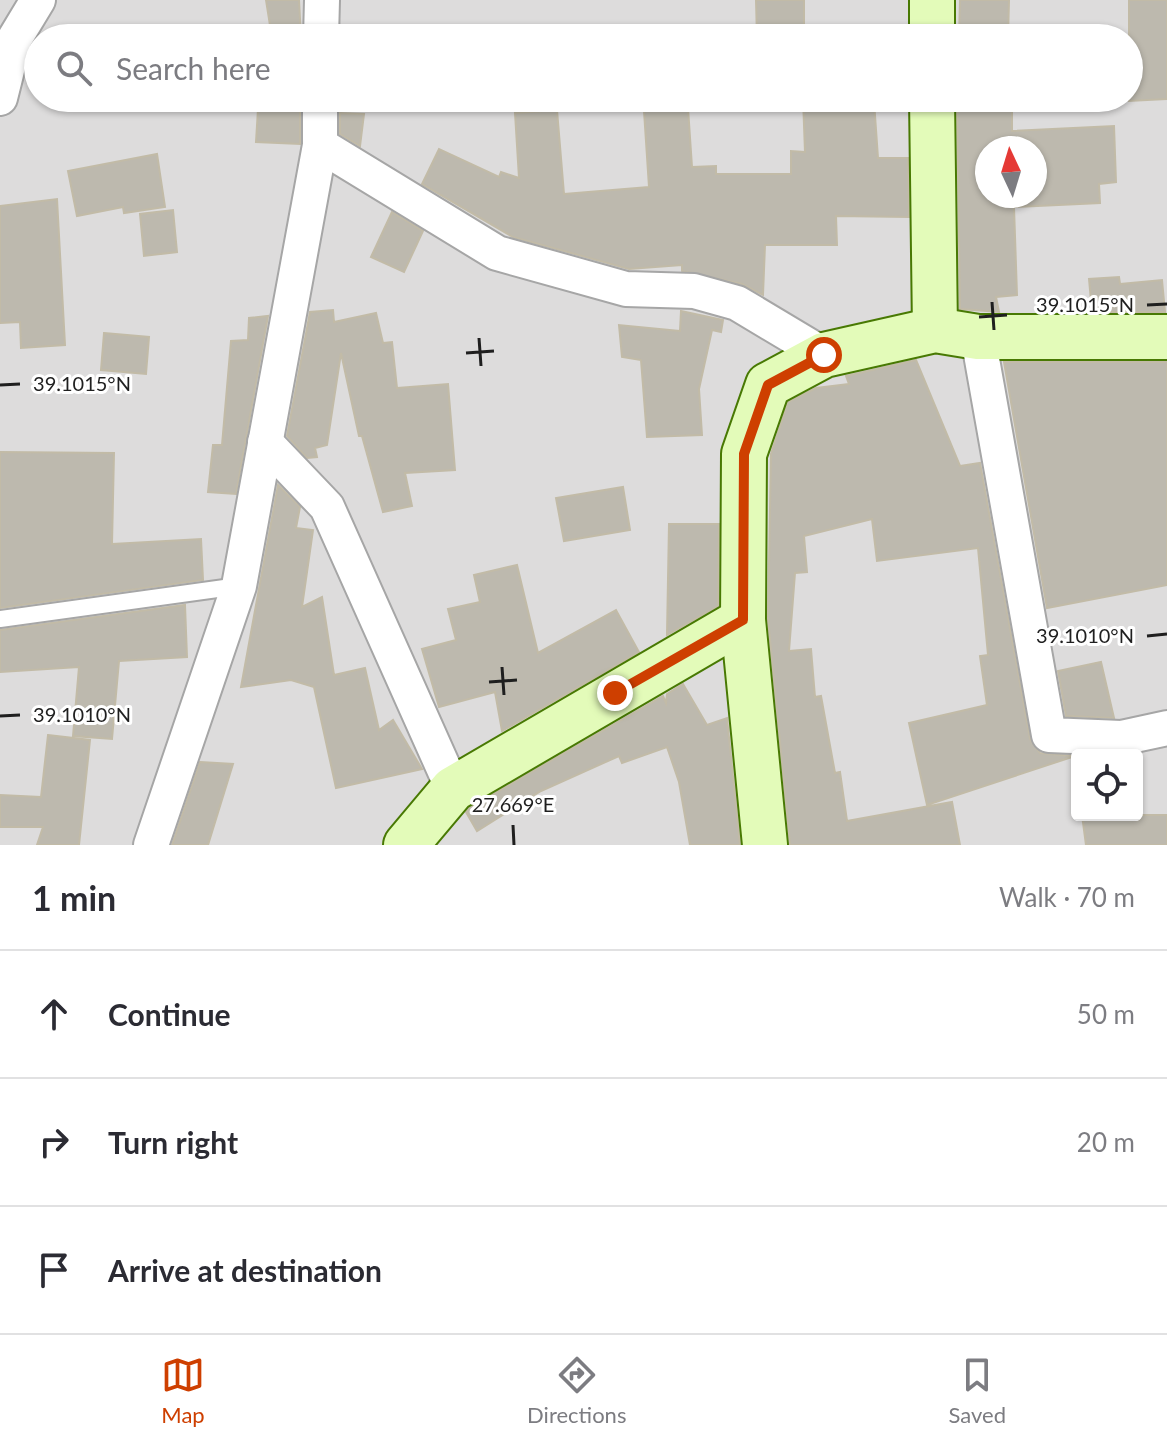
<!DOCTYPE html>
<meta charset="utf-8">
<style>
:root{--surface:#fff;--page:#f7f7f7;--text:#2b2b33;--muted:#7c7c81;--line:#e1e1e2;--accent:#ce3f00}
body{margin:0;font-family:Lato,sans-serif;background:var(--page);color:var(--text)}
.controls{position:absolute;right:24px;bottom:24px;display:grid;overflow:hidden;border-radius:8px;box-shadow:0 2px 6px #0004}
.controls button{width:72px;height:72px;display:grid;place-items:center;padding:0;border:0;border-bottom:2px solid var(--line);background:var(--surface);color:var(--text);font:40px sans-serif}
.compass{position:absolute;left:975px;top:136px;width:72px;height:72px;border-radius:50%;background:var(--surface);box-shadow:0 2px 6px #0004;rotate:356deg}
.stop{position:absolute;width:24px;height:24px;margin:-18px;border:6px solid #ce3f00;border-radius:50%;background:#fff}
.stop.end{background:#ce3f00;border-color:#fff;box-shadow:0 2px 8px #0008}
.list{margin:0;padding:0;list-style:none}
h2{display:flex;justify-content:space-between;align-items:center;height:104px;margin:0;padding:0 32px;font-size:34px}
h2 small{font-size:26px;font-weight:400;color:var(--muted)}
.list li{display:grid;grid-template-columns:52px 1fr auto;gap:24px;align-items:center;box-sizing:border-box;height:128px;padding:0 32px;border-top:2px solid var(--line)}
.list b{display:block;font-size:30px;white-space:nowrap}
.list em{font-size:26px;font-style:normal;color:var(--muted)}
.icon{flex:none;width:44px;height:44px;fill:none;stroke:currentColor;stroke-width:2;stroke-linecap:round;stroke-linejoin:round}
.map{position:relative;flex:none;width:1167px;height:845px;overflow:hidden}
.search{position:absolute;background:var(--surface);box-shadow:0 2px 6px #0004;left:24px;right:24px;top:24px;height:88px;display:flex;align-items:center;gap:20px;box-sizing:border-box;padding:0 28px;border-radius:44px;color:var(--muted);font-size:30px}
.sheet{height:488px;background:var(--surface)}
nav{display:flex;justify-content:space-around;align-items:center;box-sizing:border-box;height:112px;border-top:2px solid var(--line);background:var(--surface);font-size:22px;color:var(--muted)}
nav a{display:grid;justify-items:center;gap:4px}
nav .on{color:var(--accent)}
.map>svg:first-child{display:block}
</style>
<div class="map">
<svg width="1167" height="845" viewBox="0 0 1167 845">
<rect width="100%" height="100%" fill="#f0f0e5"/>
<path fill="#dddcdc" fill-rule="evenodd" d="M0,0H1167V845H0ZM38,38H1129V98H38ZM987,148H1035V196H987ZM1077,755H1137V815H1077Z"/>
<g fill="#bdb9ae" stroke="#c2bba7" stroke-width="2" fill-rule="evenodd">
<path d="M266,0H299L301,38H272Z"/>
<path d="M756,0H804V38H757Z"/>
<path d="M960,0H1009L1008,38H959Z"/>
<path d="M1129,0H1167V99L1129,101Z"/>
<path d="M803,98H836L837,103L874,101L878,158H908L909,217L836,216L837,245H765L763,295L742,284L682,271V265L629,269L513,237L422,184L439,149L499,177L501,172L519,178L515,113L557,110L564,194L649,187L644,111L688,108L692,167L716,166V174H791V151L805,152Z"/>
<path d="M957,98H1012V131L1114,126L1116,182L1099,184L1100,203L1014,207L1017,295L996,297L999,312L960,309ZM987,148H1035V196H987Z"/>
<path d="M258,109L300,111V144L256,142Z"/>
<path d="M340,113L364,114L360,146L340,134Z"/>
<path d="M157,154L165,207L124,213L123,207L77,216L68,171Z"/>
<path d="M57,199L65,345L21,348L20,322L0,323V206Z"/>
<path d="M173,210L177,252L144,256L140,214Z"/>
<path d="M392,212L423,231L404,272L371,257Z"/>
<path d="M1119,277L1120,284L1162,280L1165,312H1092L1089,279Z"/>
<path d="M333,310L334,322L376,313L383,343L392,342L397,388L448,384L455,470L405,473L412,506L383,512L362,436H359L341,353L327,445L315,448L317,457L307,458L287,436L310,312Z"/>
<path d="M681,311L723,320L721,332L712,330L699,389L702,435L647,437L641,360L622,357L619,325L680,331Z"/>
<path d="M268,316L236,494L208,492L213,445H222L231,341L248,340L249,318Z"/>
<path d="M104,333L149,337L146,374L101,370Z"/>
<path d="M916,360L960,466L980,463L1030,739L1040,753L1075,756L927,805L909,723L987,705L980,656L988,655L978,548L877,561L872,519L804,536L807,572L795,573L789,651L811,649L815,697L821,696L835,773L840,772L847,821L952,802L960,845H790L768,619L771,454L788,402L816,388L849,384L846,376Z"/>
<path d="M1004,362H1167V585L1047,608Z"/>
<path d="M0,452L114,453L112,544L201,539L203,580L0,608Z"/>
<path d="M278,485L300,507L296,528L313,530L302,607L322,597L334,675L365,668L379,730L393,720L422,769L336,788L314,687L291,680L241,687Z"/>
<path d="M623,487L630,530L564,541L556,498Z"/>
<path d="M669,524H719L718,606L667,635Z"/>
<path d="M517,565L538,653L616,610L639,652L502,731L495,692L439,707L422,649L456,640L448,609L480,602L474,575Z"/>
<path d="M185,605L187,657L119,661L112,739L73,736L79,667L0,672V630Z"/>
<path d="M1101,662L1114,718L1066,716L1058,671Z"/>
<path d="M683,684L707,725L727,718L740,845H690L679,782L667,747L622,763L619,756L541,791L477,831L466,812L469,808L663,696L666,703L667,694Z"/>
<path d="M48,735L90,740L79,845H37L43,827H0V795L41,797Z"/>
<path d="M200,762L233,764L208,845H172Z"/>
<path d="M1082,815H1167V845H1086Z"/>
</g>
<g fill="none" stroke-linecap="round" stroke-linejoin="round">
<defs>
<path id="lane" d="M0,619L239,586"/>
<g id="street">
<path d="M321,38L322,0"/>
<path d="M0,98L15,38L38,0"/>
<path d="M320,145L497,253L626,289L694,291L737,303L824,355"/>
<path d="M978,337L1049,735L1121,738L1167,728"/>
<path d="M265,442L327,507L453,789"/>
<path d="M151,845L239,586L320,145V98"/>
</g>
<g id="secondary">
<path d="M932,0V38"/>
<path d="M932,98L935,330"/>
<path d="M406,845L453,789L743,620"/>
<path d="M765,845L743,620L744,454L768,385L824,355L935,330L978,337H1167"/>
</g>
</defs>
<use href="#lane" stroke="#a6a6a6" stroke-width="20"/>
<use href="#street" stroke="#a6a6a6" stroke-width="38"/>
<use href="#secondary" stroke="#487903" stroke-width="48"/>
<use href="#lane" stroke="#fff" stroke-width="16"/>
<use href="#street" stroke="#fff" stroke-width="34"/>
<use href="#secondary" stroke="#e3fbb9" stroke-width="44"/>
</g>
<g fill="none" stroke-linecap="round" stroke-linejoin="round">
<path stroke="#ce3f00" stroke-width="10" d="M615,693L743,620L744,454L768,385L824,355"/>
</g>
<path fill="none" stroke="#1f1f1f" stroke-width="3" d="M992,302L994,330M1147,305L1167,304M979,317L1007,315M479,338L481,366M466,353L494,351M0,385L20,384M1147,636L1167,634M502,667L504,695M489,682L517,680M0,716L20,715M513,825L514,845"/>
<g font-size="20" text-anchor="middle" fill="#1f1f1f" stroke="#fff" stroke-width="6" stroke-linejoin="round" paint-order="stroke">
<text x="1085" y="312">39.1015°N</text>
<text x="82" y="391">39.1015°N</text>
<text x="1085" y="643">39.1010°N</text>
<text x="82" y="722">39.1010°N</text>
<text x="513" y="812">27.669°E</text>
</g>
</svg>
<div class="controls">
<button><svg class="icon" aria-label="locate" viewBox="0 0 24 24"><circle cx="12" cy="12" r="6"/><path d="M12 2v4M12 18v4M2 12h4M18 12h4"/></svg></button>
</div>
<svg class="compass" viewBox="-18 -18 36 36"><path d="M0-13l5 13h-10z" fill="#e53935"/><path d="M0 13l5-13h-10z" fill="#7c7c81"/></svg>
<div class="stop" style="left:824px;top:355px"></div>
<div class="stop end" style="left:615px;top:693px"></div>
<div class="search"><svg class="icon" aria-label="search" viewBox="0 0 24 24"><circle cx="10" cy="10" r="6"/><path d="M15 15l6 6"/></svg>Search here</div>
</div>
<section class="sheet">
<h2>1 min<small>Walk · 70 m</small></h2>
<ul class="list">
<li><svg class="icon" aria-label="ahead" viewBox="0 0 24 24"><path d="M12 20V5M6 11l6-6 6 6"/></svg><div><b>Continue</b></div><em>50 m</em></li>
<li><svg class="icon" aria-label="right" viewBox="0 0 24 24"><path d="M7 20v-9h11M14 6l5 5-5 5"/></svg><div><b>Turn right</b></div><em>20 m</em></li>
<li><svg class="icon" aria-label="arrive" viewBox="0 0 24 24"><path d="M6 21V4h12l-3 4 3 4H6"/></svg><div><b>Arrive at destination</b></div></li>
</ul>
</section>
<nav>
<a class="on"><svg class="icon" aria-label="map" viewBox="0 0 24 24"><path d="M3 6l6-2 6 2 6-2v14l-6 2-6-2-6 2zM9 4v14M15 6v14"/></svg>Map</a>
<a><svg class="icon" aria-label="directions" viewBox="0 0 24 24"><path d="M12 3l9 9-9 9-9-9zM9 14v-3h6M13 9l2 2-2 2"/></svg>Directions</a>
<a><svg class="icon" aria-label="saved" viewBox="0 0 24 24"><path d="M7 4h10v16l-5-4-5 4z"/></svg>Saved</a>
</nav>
